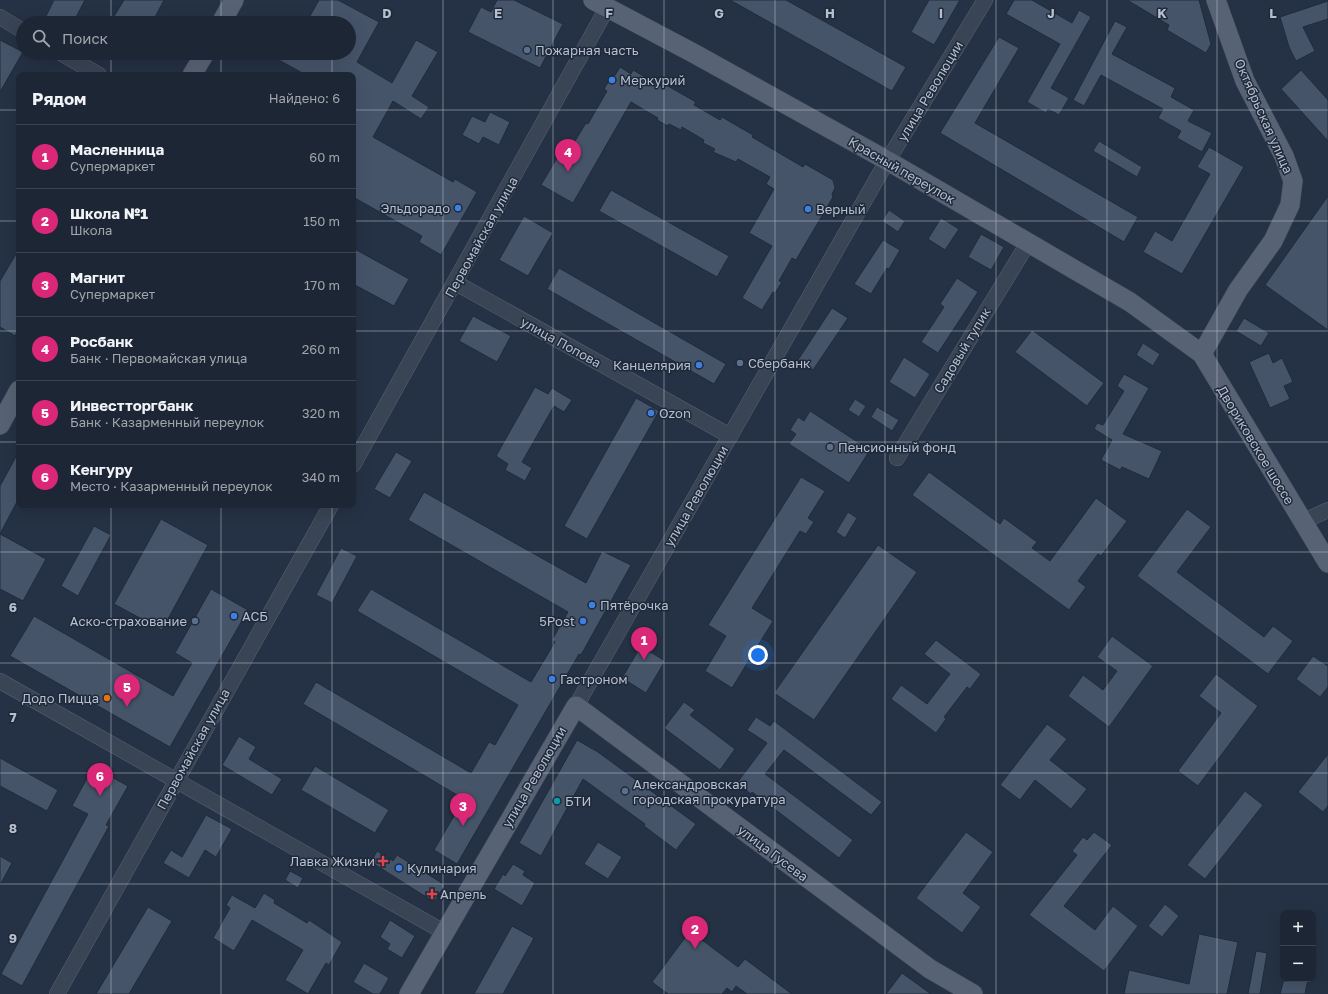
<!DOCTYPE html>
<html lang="ru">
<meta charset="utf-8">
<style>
:root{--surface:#1c2634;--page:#293240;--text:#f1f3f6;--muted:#a0a5ac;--line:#3a434f;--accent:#db2777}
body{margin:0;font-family:"Golos Text",sans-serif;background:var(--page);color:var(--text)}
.controls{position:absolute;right:12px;bottom:12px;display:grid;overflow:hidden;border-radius:8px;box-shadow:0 4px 16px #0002}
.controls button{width:36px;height:36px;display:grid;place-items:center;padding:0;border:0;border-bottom:1px solid var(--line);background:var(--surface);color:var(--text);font:20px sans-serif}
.you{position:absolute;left:758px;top:655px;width:14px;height:14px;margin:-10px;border:3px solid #fff;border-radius:50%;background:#1a73e8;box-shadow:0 0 0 6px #1a73e833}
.badge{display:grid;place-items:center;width:26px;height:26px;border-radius:50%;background:var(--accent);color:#fff;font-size:13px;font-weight:700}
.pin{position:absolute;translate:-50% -33px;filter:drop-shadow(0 1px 2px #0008)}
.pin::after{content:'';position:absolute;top:21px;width:14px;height:12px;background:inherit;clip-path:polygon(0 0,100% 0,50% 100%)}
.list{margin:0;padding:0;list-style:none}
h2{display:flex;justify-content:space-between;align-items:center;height:52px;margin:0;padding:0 16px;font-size:17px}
h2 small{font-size:13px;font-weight:400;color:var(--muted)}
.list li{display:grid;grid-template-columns:26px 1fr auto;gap:12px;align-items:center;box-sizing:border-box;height:64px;padding:0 16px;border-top:1px solid var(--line)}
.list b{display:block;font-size:15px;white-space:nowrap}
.list p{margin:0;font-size:13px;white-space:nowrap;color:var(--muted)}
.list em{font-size:13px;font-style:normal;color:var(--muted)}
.icon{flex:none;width:22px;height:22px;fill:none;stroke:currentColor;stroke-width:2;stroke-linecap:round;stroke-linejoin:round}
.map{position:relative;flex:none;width:1328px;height:994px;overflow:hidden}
.search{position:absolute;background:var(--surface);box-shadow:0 4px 16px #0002;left:16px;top:16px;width:340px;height:44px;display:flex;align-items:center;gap:10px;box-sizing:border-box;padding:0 14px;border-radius:22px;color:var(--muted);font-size:15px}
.panel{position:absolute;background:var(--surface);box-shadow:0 4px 16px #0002;left:16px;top:72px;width:340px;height:436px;border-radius:8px}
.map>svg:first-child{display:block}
</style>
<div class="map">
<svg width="1328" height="994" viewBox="0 0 1328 994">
<rect width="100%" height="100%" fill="#253245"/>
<g fill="#46546a" stroke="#202b3c">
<path d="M54,0H85L73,23H58L46,16Z"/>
<path d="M124,0H164L152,23H110Z"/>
<path d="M319,0H338L379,22L357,62L392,83L416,40L438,52L412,96L429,107L421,119L393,101L373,137L453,182L455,179L477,192L441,255L419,242L422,236L353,197V75H306L266,53H349V23H306Z"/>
<path d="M497,0H514L563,24L540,68L468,32L481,7L491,12Z"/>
<path d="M730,0H786L906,67L892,91Z"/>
<path d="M929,0H960L934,45L911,32Z"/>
<path d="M1014,0H1032L1072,23L1079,10L1091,17L1051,88L1069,98L1059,115L1048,109L1046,113L1027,102L1060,44L1006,14Z"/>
<path d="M1127,0H1199L1211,44L1206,53L1167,30L1169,25Z"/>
<path d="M1328,1V19L1303,27L1315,51L1296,61L1289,47L1280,17Z"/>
<path d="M1115,21L1127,27L1112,54L1175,88L1171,97L1194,110L1188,121L1212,133L1202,152L1177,138L1181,131L1158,118L1163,109L1101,75L1084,106L1073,100Z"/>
<path d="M999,37L1019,48L975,123L1138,217L1124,242L940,133Z"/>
<path d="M0,40L23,52L0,92Z"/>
<path d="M620,67L631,74L633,70L664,88L666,85L696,102L694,105L720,120L722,117L753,135L752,137L803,167L805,164L833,180L835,188L832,194L833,197L796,260L792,258L779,281L782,282L775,293L773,292L762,310L742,298L772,246L749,233L774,189L766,184L770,177L738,159L736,162L713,152L715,149L703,143L704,140L682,127L681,130L669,124L668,126L657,120L658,118L631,102L573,203L541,185L564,146L570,149L586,123L588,124L607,91L604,89L610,79L612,80Z"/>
<path d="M1301,70L1328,100V141L1281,89Z"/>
<path d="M490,112L510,122L499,145L483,137L479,144L462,135L472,116L485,122Z"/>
<path d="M1099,141L1142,167L1137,177L1093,151Z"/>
<path d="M1209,147L1244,167L1182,274L1143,252L1155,231L1172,241L1210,174L1197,167Z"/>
<path d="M611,190L729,256L717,277L599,211Z"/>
<path d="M1328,196V330L1265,285Z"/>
<path d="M889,210L905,221L898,232L882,221Z"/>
<path d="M524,216L553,233L528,276L499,260Z"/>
<path d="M941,218L959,229L945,250L928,239Z"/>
<path d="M981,234L1004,247L991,270L968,257Z"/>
<path d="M883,240L900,250L889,269L887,268L871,294L854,284Z"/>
<path d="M353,248L409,279L394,306L353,284Z"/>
<path d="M19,249V329L15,336L0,327V281Z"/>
<path d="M559,268L726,364L714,384L547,289Z"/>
<path d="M957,278L978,292L938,353L921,342L944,307L940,304Z"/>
<path d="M832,308L848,318L813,370L798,360Z"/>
<path d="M473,316L511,336L497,362L459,341Z"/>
<path d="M1244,318L1269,333L1261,346L1236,331Z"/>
<path d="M1032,330L1104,383L1087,406L1015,352Z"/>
<path d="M1143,343L1160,354L1153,366L1136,355Z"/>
<path d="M1269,353L1273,363L1282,358L1293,382L1284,386L1290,399L1270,408L1249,362Z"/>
<path d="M904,357L930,374L915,398L889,382Z"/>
<path d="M1124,374L1149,388L1123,434L1162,451L1149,479L1122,467L1120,470L1101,460L1112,440L1094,429L1097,423L1103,425L1124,391L1117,386Z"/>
<path d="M535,387L548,394L552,388L572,400L564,412L554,406L522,462L532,468L525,481L505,470L508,464L496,456Z"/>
<path d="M636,398L659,411L587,539L564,526Z"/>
<path d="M855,399L866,406L859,417L848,410Z"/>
<path d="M877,407L899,420L892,431L871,417Z"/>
<path d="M810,411L870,450L849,483L789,444L796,434L790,430L798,417L804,421Z"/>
<path d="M19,451V498L0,534V486Z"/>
<path d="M396,452L412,461L390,498L374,489Z"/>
<path d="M929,472L1000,524L1004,518L1037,542L1032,548L1050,561L1096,498L1127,521L1101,556L1098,554L1078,581L1086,587L1069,610L912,495Z"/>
<path d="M801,477L825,491L808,518L814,522L806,534L800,531L752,608L773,621L732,688L705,671L726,636L708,625Z"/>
<path d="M424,492L586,583L602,551L631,565L581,655L579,654L457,864L434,850L464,799L303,704L316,682L471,773L489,742L495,745L518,705L357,611L371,589L531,682L555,642L552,640L568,612L408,520Z"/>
<path d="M1187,509L1211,527L1177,572L1264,637L1273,626L1293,641L1268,674L1137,576Z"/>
<path d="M848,512L857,518L845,538L836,532Z"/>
<path d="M161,519L208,545L162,630L114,604Z"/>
<path d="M94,526L111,535L78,596L61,586Z"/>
<path d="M0,534L46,559L23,601L0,589Z"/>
<path d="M878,545L917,572L814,720L774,693Z"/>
<path d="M341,548L357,556L332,603L316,595Z"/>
<path d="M211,589L248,610L170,747L10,656L34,616L173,696L192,663L175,653Z"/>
<path d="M1112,636L1153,666L1109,727L1068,696L1083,675L1103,690L1117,671L1097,657Z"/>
<path d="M936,640L981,674L970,689L967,687L944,717L946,719L936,733L891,699L901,685L927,704L950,674L924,654Z"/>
<path d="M641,646L665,661L646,693L622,678Z"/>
<path d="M1313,656L1328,666V687L1320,697L1296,679Z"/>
<path d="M1216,674L1258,706L1198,786L1178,771L1221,713L1199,696Z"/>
<path d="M684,702L695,710L690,715L735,749L720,770L664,728Z"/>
<path d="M756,717L770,726L774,721L882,802L871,815L784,750L765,774L853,840L839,858L752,792L751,794L737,783L767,743L747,730Z"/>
<path d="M1047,724L1067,739L1050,760L1087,789L1071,809L1035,780L1020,800L1000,785Z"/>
<path d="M239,736L256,747L249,759L282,779L272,795L222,765Z"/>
<path d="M577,740L598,752L696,824L676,850L644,826L645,824L583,779L541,856L519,843Z"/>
<path d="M1328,754V806L1323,812L1298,792Z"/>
<path d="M0,758L58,790L47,811L0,786Z"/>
<path d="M315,766L389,810L375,833L301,790Z"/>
<path d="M93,767L128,786L106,825L109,826L22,986L1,974L88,814L72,806Z"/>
<path d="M1245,791L1263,805L1205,879L1187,865Z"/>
<path d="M206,815L232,829L216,857L205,850L189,878L163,863L171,850L182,857Z"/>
<path d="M966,832L993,852L963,893L981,907L962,933L916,898Z"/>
<path d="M1094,832L1112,845L1064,906L1095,930L1113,906L1138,926L1104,971L1029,915L1077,855L1072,851L1083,837L1087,840Z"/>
<path d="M598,842L622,857L608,879L584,864Z"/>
<path d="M377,851L393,861L397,855L445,885L434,902L371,862Z"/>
<path d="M0,856L12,863L0,885Z"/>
<path d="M513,864L525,871L523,875L535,883L522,906L494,889L503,874L505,876Z"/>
<path d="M290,871L303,878L298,888L285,880Z"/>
<path d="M264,893L275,900L274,903L307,923L309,920L342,942L329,965L326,963L308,994L285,980L303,950L252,920L234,951L213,938L230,908L226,905L232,895L255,908Z"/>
<path d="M1165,904L1179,916L1162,937L1148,926Z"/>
<path d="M148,907L172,921L129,994H96Z"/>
<path d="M390,920L415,936L402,958L387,949L390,944L380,937Z"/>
<path d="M512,926L534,938L503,994H474Z"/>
<path d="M690,931L738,967L745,959L792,994H747L736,986L732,992L727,988L722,994H668L652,982Z"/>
<path d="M1199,934L1238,942L1227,994H1124L1129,970L1189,984Z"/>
<path d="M1256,951L1267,953L1260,994H1248Z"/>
<path d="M364,963L389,978L380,994H373L353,982Z"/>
<path d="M902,973L931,994H886Z"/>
<path d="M1284,979H1308L1305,994H1280Z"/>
</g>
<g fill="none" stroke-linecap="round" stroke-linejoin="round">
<defs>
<g id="minor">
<path d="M0,17L23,31"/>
<path d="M61,53L99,75"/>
<path d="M456,283L730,436"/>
<path d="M897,458L1028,243"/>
<path d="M353,465L607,8"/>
<path d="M1302,522L1328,510"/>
<path d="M0,681L444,932"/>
<path d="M576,706L879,175L985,0"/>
<path d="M57,994L331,505"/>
</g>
<g id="major">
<path d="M593,0L695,54L888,161L1130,302L1202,354L1328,563"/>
<path d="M221,23L234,0"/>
<path d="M192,75L205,53"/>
<path d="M1202,354L1238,290L1273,241L1290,205L1293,181L1284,156L1245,81L1216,0"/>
<path d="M0,425L19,390"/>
<path d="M409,994L576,706L930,969L973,994"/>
</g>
</defs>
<use href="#minor" stroke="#586272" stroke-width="16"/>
<use href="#major" stroke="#434d5e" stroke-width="20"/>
<use href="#minor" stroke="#394454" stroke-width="15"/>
<use href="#major" stroke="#576374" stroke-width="19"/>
</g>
<path fill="none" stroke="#b7bfce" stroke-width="1" stroke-opacity="0.55" d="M111,0V23M221,0V23M332,0V23M443,0V994M553,0V994M664,0V994M775,0V994M885,0V994M996,0V994M1107,0V994M1217,0V994M111,53V75M221,53V75M332,53V75M0,110H19M353,110H1328M0,221H19M353,221H1328M0,331H19M353,331H1328M0,442H19M353,442H1328M111,505V994M221,505V994M332,505V994M0,552H1328M0,663H1328M0,773H1328M0,884H1328"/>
<g fill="#5c6f8a" stroke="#1e293a" stroke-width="1.5">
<circle cx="527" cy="50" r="4"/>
<circle cx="740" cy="363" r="4"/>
<circle cx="830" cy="447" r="4"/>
<circle cx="195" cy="621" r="4"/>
<circle cx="625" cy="791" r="4"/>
</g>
<g fill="#3f7fe0" stroke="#1e293a" stroke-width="1.5">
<circle cx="612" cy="80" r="4"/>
<circle cx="458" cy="208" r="4"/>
<circle cx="808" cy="209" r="4"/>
<circle cx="699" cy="365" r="4"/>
<circle cx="651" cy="413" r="4"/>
<circle cx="592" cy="605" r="4"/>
<circle cx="234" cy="616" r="4"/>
<circle cx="583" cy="621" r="4"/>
<circle cx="552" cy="679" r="4"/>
<circle cx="399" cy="868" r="4"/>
</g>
<circle fill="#e8710a" stroke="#1e293a" stroke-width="1.5" cx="107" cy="698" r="4"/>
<circle fill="#0f9aa8" stroke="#1e293a" stroke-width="1.5" cx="557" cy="801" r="4"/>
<g fill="#e0444e" stroke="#1e293a" stroke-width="1.5">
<path d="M381 855h4v4h4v4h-4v4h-4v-4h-4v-4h4z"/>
<path d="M430 888h4v4h4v4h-4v4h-4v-4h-4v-4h4z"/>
</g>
<g text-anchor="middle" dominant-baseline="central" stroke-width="3" stroke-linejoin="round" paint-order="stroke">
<g font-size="13" fill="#b7bfce" stroke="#1e293a" text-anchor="start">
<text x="535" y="50">Пожарная часть</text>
<text x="620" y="80">Меркурий</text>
<text x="450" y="208" text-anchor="end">Эльдорадо</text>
<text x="816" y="209">Верный</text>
<text x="748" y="363">Сбербанк</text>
<text x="691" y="365" text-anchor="end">Канцелярия</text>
<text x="659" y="413">Ozon</text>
<text x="838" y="447">Пенсионный фонд</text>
<text x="600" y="605">Пятёрочка</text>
<text x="242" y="616">АСБ</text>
<text x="187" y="621" text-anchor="end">Аско-страхование</text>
<text x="575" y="621" text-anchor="end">5Post</text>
<text x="560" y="679">Гастроном</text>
<text x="99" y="698" text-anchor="end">Додо Пицца</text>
<text x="633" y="784">Александровская<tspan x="633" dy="15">городская прокуратура</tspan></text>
<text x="565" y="801">БТИ</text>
<text x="375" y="861" text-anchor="end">Лавка Жизни</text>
<text x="407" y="868">Кулинария</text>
<text x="440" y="894">Апрель</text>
</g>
<g font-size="13" fill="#b7bfce" stroke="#1e293a">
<text transform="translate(930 91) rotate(-59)">улица Революции</text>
<text transform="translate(1264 116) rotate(66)">Октябрьская улица</text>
<text transform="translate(902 170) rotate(30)">Красный переулок</text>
<text transform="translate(481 237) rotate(-61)">Первомайская улица</text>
<text transform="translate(561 342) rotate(29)">улица Попова</text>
<text transform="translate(962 350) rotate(-59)">Садовый тупик</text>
<text transform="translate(1256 445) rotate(59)">Двориковское шоссе</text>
<text transform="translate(696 496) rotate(-60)">улица Революции</text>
<text transform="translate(193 749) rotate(-61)">Первомайская улица</text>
<text transform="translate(534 777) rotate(-60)">улица Революции</text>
<text transform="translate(773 853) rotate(37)">улица Гусева</text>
</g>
</g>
<g font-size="13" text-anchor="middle" font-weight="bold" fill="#b7bfce" stroke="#1e293a" stroke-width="3" stroke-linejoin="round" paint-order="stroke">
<text x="387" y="18">D</text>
<text x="498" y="18">E</text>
<text x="609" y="18">F</text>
<text x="719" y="18">G</text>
<text x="830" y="18">H</text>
<text x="941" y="18">I</text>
<text x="1051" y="18">J</text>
<text x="1162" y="18">K</text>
<text x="1273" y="18">L</text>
<text x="13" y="612">6</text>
<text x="13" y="722">7</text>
<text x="13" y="833">8</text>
<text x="13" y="943">9</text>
</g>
</svg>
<div class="controls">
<button>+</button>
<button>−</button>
</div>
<div class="you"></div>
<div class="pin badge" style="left:644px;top:660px">1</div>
<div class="pin badge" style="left:695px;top:949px">2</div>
<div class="pin badge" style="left:463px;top:826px">3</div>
<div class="pin badge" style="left:568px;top:172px">4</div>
<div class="pin badge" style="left:127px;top:707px">5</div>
<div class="pin badge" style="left:100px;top:796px">6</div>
<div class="search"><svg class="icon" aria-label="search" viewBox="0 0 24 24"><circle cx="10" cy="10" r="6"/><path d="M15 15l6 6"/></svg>Поиск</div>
<section class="panel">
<h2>Рядом<small>Найдено: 6</small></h2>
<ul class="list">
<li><span class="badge">1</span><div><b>Масленница</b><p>Супермаркет</p></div><em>60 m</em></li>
<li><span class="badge">2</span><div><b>Школа №1</b><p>Школа</p></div><em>150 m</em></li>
<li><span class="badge">3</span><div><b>Магнит</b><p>Супермаркет</p></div><em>170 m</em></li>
<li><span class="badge">4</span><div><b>Росбанк</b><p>Банк · Первомайская улица</p></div><em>260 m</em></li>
<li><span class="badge">5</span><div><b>Инвестторгбанк</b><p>Банк · Казарменный переулок</p></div><em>320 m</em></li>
<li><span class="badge">6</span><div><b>Кенгуру</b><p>Место · Казарменный переулок</p></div><em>340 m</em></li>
</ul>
</section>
</div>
